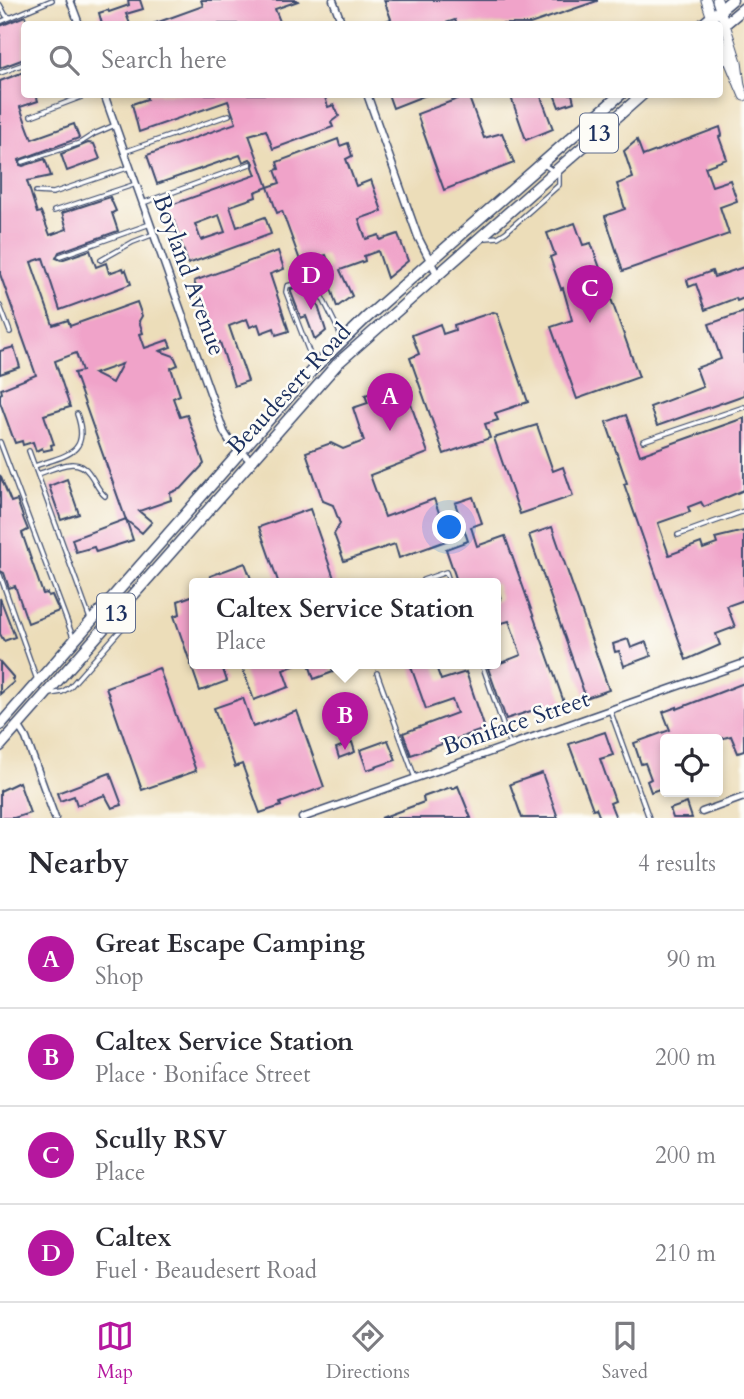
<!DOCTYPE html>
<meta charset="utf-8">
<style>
:root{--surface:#fff;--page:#f2f2f3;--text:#2b2b33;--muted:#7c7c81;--line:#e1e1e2;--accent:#b5179e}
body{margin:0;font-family:Cardo,serif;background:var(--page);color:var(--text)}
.controls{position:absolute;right:21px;bottom:21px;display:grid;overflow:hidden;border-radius:7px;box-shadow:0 4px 10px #0003}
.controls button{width:63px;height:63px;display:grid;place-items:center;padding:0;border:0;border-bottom:2px solid var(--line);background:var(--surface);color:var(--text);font:35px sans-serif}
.you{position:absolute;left:450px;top:528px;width:24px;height:24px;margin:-18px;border:5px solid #fff;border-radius:50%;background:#1a73e8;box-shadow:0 0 0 10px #1a73e833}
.badge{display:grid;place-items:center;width:46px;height:46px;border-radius:50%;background:var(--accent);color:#fff;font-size:23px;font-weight:700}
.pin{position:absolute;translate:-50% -58px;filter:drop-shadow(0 2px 4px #0008)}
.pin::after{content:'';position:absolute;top:37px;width:24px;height:21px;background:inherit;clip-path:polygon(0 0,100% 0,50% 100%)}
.popup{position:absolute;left:189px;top:578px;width:312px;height:91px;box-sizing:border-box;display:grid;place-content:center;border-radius:7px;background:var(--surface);filter:drop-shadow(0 2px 5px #0005);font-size:23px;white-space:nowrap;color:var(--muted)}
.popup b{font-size:26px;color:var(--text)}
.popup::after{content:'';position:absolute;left:50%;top:100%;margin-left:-14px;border:14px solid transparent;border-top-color:var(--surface)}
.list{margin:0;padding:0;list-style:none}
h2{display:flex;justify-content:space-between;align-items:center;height:91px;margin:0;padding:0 28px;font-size:30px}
h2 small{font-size:23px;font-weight:400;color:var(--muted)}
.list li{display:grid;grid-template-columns:46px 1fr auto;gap:21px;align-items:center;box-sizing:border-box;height:98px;padding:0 28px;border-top:2px solid var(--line)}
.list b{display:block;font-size:26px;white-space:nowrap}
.list p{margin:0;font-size:23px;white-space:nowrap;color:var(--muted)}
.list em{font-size:23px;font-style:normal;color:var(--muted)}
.icon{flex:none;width:38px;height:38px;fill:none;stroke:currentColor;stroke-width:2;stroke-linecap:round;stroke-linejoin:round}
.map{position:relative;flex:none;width:744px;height:818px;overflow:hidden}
.search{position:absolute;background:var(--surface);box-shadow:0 4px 10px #0003;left:21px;right:21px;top:21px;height:77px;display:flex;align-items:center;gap:18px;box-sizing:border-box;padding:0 24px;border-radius:7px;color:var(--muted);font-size:26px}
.sheet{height:483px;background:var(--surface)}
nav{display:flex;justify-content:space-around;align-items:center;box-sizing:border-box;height:98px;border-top:2px solid var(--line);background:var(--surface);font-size:19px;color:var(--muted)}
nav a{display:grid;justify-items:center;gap:4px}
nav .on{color:var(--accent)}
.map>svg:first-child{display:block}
</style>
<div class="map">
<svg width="744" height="818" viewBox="0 0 744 818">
<rect width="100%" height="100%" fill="#fdfcf7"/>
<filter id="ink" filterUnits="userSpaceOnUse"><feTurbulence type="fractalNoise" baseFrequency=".0143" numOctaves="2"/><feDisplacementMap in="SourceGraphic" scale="14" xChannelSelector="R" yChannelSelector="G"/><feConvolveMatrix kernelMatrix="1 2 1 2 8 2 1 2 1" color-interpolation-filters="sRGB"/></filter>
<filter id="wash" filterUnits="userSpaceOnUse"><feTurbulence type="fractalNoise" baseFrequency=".00686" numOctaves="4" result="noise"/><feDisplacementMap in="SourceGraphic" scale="28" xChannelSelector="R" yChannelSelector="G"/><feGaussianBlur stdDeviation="1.57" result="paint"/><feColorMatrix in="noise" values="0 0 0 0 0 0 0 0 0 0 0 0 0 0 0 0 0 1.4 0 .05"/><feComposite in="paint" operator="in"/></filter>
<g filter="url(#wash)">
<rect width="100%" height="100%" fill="#ecddb9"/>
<g id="blocks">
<g fill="#f0a3c9" fill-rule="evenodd">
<path d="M128,0H140L143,9L126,14L130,24H102L99,13L108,10L109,12L129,5Z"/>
<path d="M201,0H297L298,1L275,9L281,24H202L201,22L195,24H153L203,6Z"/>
<path d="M384,0H597V1L530,24H457L455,20L443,24H378L391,19Z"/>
<path d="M25,16L28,24H24V59L0,68V26Z"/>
<path d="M24,72V94H36L38,101L20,107L32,139L74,124L79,138L19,160L20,165L23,166L45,159L51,176L27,181L37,213L41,212L50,235L67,229L62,213L110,197L116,211L112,213L118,231L59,252L56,258L61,260L90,250L96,267L106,263L109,273L123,268L124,271L126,270L131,284L60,310L43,258L31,262L53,325L68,320L70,326L137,302L142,316L139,321L143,333L140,334L145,348L168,340L171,347L160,351L174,356L178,365L171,368L180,395L173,398L180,417L187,415L204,464L182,488L170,493L171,500L139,511L152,522L142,533L126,520L74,373L82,371L76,353L55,361L70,407L44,415L54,444L51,445L52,449L43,451L42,448L36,451L33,442L23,445L22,441L15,443L0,402V394L2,393L1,389L36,375L0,274V81ZM122,364L112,383L94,374Z"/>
<path d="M146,94H324L328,107L334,105L339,116L331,122L333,127L273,149L266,130L249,135L268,187L255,192L256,197L230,206L237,227L265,217L271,234L188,264L174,221L171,222L165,207L256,175L253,167L254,163L250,159L243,162L240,155L157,184L147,155L236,123L228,101L139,132L132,104L147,99ZM219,215L225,232L201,240L195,224Z"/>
<path d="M388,94H426V95L393,108Z"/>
<path d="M510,94H540L553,129L526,140Z"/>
<path d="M554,94H572L574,102L559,107Z"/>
<path d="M468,95L484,138L502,133L514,163L444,190L417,114Z"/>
<path d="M720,127L722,135L719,137L727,159L705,167L712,186L730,180L737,201L720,207L729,234L623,271L605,216L625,209L617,184L633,178L624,151L637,140L643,156Z"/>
<path d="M338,139L340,146L348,143L352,156L346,159L356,186L371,180L382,211L359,219L366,239L379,235L380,240L398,234L408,261L387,278L378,251L364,256L365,261L340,270L352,296L337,307L325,270L331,268L326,255L301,263L282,211L277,213L268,187L280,183L275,170L279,169L277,162Z"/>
<path d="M88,143L94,144L100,159L67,171L61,154Z"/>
<path d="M575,223L583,245L591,243L639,377L577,399L551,327L572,320L563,288L561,289L550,257L555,255L547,233Z"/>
<path d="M278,251L284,269L270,274L289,331L276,335L274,328L261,333L258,324L250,327L247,319L229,326L248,381L234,386L220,342L217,343L208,322L194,281Z"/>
<path d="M744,267V298L737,301L736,298L705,310L696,284L689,287L687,280L712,271L714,277Z"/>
<path d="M311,284L326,331L315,340L306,316L301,318L291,292V289Z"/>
<path d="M493,312L497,313L528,402L495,413L498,420L485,424L490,438L444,454L410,358L419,354L412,335L440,324L443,334L455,330L454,325Z"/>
<path d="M744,312V395L657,426L650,407L703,387L696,368L721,359L709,324Z"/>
<path d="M14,347L20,367L0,374V351Z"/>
<path d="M403,382L428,453L370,475L385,517L434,499L449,540L399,558L395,544L344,561L334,534L340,524L333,505L323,501L306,452L331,443L343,449L364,441L353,408L368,403L365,395Z"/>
<path d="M626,415L640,455L744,418V490L704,507L701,502L688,507L690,512L658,523L669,555L701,543L703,549L717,544L715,538L744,531V600L727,606L735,627L716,634L720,645L686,660L624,484L627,483L606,422Z"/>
<path d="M537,425L553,471L563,467L573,496L520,514L494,438Z"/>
<path d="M0,475L11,502L17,500L24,520L28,530L22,533L43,594L47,593L48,596L52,595L59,611L28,623L15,586L9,588L4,573L0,571Z"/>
<path d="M67,479L79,514L61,520L49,486Z"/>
<path d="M473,497L482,523L471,527L477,546L505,536L565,705L541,713L540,708L506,719L488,668L521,655L512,629L509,621L495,625V601L501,599L496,584H458L446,549L468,541L455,503Z"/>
<path d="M310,509L336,584H279L259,527Z"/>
<path d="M126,519L133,540L96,552L94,547L76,552L72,539Z"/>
<path d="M552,527L609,690L586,698L529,535Z"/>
<path d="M245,563L253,584H213L210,576Z"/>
<path d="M194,595V664H221L227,681L200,691L174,616L180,614L178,601Z"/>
<path d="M0,598L15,637L4,641L0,634Z"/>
<path d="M628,639L631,648L646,642L651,656L624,666L619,651L615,652L613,644Z"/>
<path d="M0,662L14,678L12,679L14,682L0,694Z"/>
<path d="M241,664H296V665L283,670L289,687L254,700Z"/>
<path d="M309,664H331L333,672L314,679Z"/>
<path d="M410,664H435L441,680L466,672L485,729L411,755L403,733L457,713L452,700L426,709Z"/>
<path d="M159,668L196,771L142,790L106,687Z"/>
<path d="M744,683V751L738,753L731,736L720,739H665V787L651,792L647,781L651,779L645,763L641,764L634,743L670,730L663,712L677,707V709Z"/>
<path d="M243,698L253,727L297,711L324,787L280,803L281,806L260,813L242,764L235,767L214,708Z"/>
<path d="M605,732L613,755L600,759L615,801L610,803L616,818H600L596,808L593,809L569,744Z"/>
<path d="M388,740L396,760L367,770L360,750Z"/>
<path d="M352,742L355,752L339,758L336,748Z"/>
<path d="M110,773L122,805L112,808L105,795L77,805L74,796L60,801L57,793Z"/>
<path d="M542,773L558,818H522L510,784Z"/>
<path d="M19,782L30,813L14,818H0V791Z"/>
<path d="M458,786L471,818H381L424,802L423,797L451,787L452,789Z"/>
<path d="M687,803L692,818H673L670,809Z"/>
</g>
</g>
</g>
<g filter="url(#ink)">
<use href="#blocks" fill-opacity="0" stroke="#3a496c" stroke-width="2"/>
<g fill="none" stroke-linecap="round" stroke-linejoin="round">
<defs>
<g id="service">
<path d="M0,5L6,16L10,17"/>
<path d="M0,22L52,0"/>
<path d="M0,73L24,64"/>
<path d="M31,116L89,94"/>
<path d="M124,152L229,115"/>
<path d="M23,162L80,143L94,134L115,125"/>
<path d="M36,192L53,193L130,167"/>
<path d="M143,203L250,164"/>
<path d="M54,211L136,184"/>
<path d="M486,238L498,237L506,232L559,185V175L544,165"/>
<path d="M60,256L150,224"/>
<path d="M101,260L133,242L154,234"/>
<path d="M0,306L10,332"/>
<path d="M314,365L286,292L287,286L313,279L342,337"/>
<path d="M643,441L744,407"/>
<path d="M0,442L73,637"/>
<path d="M29,451L90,619"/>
<path d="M35,466C66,455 91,454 77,414"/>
<path d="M38,474C54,469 77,455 89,473C96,482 97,489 105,496"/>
<path d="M678,535L744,511"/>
<path d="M0,575L37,680"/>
<path d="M423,580L446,572L450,584"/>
<path d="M482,664L510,745"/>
<path d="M377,673L415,778"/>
<path d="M50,694L62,692L70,687L124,626C131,614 124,607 115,599"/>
<path d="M610,710L649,818"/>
</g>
<g id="minor">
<path d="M70,0L79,24"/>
<path d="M333,0L342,24"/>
<path d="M104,94L224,432L229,440L250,460"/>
<path d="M367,94L418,237L437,274"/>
<path d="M18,725L26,738L55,818"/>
<path d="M702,812L744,797"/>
<path d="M302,818L744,663"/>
</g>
<g id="secondary">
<path d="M706,0L714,24"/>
<path d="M717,0L737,62L740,86"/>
<path d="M720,39L744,96"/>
</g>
<g id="trunk">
<path d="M703,24L732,0"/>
<path d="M720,28L744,8"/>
<path d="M720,59H727"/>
<path d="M0,725L315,367L365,319L621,94"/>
<path d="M0,746L338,363L643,94"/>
</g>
</defs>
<use href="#service" stroke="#3a496c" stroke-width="6"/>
<use href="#minor" stroke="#3a496c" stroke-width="9"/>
<use href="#secondary" stroke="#3a496c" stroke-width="11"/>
<use href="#trunk" stroke="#3a496c" stroke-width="13"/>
<use href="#service" stroke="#fff" stroke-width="3.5"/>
<use href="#minor" stroke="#fff" stroke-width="6"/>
<use href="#secondary" stroke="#fff" stroke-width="9"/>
<use href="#trunk" stroke="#fff" stroke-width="10"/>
</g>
</g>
<g text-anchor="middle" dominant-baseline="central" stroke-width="5" stroke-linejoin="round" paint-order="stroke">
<g fill="#fdfcf7" stroke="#5f6c8c" stroke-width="2">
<rect x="580" y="113.5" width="38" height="39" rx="5"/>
<rect x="97" y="593.5" width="38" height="39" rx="5"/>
</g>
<g font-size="23" font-weight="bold" fill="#1b2f5e">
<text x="599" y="133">13</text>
<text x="116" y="613">13</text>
</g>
<g font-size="24" fill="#1b2f5e" stroke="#fdfcf7">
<text transform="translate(189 275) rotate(70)">Boyland Avenue</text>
<text transform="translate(289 389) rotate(-47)">Beaudesert Road</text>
<text transform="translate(516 723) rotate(-19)">Boniface Street</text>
</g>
</g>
</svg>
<div class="controls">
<button><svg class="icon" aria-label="locate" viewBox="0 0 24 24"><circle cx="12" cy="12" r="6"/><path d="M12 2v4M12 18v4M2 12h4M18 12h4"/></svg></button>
</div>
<div class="you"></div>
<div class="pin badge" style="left:390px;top:431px">A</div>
<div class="pin badge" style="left:345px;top:750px">B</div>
<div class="popup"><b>Caltex Service Station</b>Place</div>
<div class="pin badge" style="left:590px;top:323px">C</div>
<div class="pin badge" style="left:311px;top:310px">D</div>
<div class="search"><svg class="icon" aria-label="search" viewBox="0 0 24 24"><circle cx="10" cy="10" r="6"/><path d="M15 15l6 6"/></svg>Search here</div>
</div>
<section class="sheet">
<h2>Nearby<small>4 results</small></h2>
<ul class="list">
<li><span class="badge">A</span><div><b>Great Escape Camping</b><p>Shop</p></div><em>90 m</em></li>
<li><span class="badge">B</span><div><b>Caltex Service Station</b><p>Place · Boniface Street</p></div><em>200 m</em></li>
<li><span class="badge">C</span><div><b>Scully RSV</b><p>Place</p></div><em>200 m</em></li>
<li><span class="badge">D</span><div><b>Caltex</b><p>Fuel · Beaudesert Road</p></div><em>210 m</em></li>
</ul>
</section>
<nav>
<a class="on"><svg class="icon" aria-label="map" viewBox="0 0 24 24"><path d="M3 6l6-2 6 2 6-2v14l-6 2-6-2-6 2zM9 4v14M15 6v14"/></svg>Map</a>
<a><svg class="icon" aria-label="directions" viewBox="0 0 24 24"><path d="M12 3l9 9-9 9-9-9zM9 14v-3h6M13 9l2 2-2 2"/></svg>Directions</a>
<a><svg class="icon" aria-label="saved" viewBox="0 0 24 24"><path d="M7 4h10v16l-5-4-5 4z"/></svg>Saved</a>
</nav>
